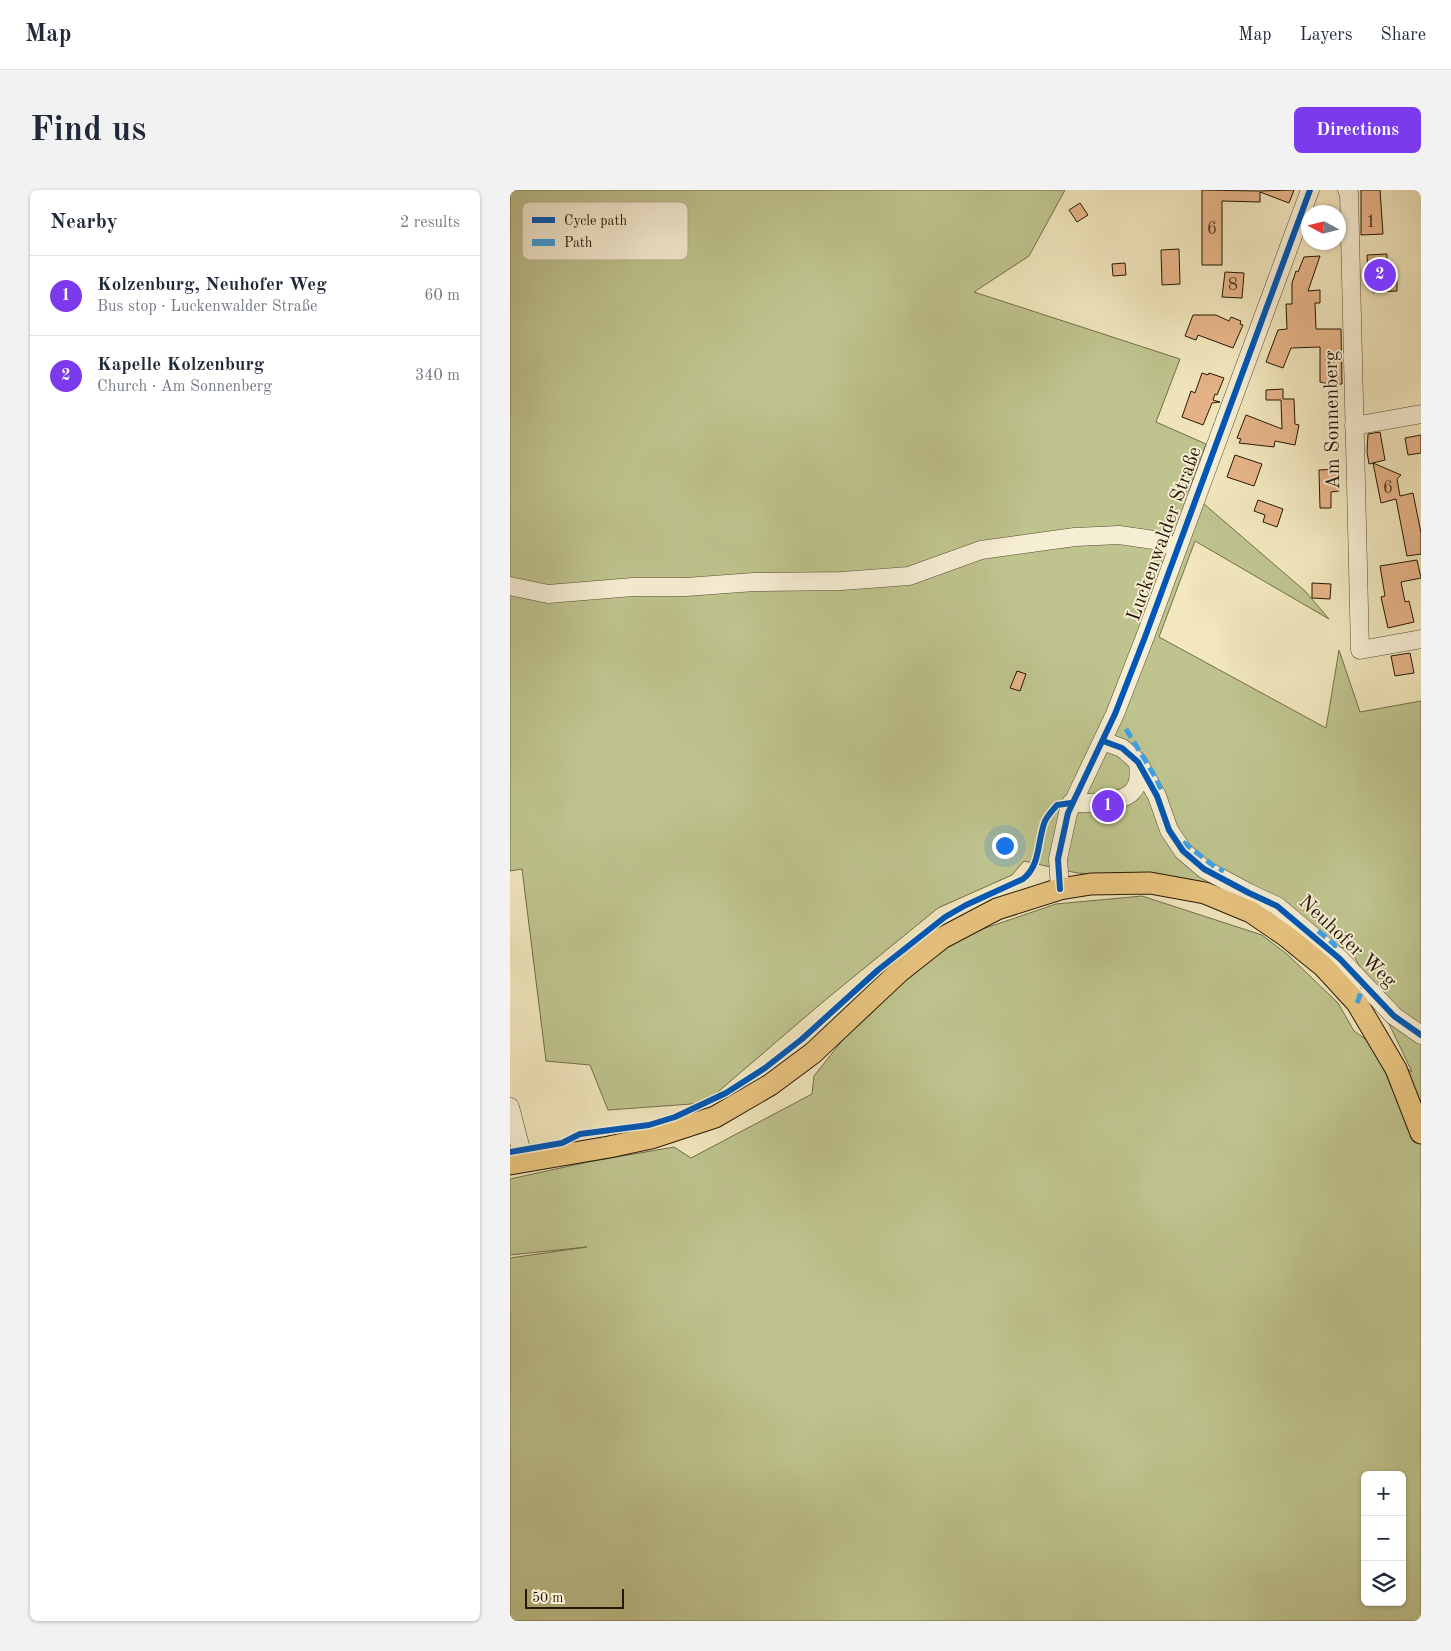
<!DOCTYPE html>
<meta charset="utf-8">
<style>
:root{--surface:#fff;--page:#f2f2f3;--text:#1f2937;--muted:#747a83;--line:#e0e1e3;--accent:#7c3aed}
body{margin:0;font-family:"Old Standard TT",serif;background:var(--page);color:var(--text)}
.controls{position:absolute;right:15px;bottom:15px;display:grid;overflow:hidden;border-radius:8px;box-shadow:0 1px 4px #0004}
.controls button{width:45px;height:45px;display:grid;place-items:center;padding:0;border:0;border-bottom:1px solid var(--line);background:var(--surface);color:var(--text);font:25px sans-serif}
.compass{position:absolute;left:791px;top:15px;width:45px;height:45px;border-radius:50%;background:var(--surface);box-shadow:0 1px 4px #0004;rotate:277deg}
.scale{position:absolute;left:15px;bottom:12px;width:99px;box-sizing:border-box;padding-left:5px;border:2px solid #251704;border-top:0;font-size:14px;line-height:18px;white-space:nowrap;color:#251704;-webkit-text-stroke:4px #f7efd5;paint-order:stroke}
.you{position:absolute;left:494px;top:655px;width:18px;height:18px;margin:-12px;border:4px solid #fff;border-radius:50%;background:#1a73e8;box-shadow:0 0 0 8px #1a73e833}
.badge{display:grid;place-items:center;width:32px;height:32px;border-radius:50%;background:var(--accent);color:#fff;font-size:16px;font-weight:700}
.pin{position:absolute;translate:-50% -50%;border:2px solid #fff;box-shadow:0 1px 5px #0006}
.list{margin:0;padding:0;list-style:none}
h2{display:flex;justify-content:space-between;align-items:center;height:65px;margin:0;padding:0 20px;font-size:21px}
h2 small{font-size:16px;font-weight:400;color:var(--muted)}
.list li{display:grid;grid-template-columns:32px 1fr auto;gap:15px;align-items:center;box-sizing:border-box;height:80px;padding:0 20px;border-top:1px solid var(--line)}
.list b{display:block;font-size:19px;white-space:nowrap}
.list p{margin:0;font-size:16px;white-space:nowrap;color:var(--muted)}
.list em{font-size:16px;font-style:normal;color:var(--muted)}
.icon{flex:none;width:28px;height:28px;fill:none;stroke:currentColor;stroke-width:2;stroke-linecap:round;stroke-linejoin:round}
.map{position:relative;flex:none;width:911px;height:1431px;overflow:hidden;border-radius:8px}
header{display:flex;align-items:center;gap:30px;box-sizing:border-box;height:70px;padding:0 25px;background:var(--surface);border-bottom:1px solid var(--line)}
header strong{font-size:24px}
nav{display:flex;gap:28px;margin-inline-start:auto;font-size:18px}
.intro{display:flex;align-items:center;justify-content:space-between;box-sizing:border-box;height:120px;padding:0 30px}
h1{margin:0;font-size:35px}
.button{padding:12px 22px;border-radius:8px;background:var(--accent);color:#fff;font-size:18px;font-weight:700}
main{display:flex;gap:30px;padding:0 30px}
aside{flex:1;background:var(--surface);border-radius:8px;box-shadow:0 1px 4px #0004}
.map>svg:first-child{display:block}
</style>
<header>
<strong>Map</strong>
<nav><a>Map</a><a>Layers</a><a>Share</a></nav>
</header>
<div class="intro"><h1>Find us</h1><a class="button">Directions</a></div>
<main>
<aside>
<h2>Nearby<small>2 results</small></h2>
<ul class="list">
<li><span class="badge">1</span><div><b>Kolzenburg, Neuhofer Weg</b><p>Bus stop · Luckenwalder Straße</p></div><em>60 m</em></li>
<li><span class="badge">2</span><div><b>Kapelle Kolzenburg</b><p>Church · Am Sonnenberg</p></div><em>340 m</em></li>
</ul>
</aside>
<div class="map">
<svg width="911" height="1431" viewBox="0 0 911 1431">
<rect width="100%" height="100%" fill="#f2e7be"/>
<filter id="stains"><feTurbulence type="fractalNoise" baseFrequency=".004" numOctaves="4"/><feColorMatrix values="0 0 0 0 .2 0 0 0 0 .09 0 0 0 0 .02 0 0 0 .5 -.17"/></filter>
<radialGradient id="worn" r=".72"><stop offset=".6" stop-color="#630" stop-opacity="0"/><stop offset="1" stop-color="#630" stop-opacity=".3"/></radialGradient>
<path fill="#bfc48e" stroke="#726e49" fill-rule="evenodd" d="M0,0H555L519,66L464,102L670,169L646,232L696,254L679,301L795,401L819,429L685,351L649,447L816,538L829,460L850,522L911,511V1431H0V1068L77,1057L0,1065V989L78,972L164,957L181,968L302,904L304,886L343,837L389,797L420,768L461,743L546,714L632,706L752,745L778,765L828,813L844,841L902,882L883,842L840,758L835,742L834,758L813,754L784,726L643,687L567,683L514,671L502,685L428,718L314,811L195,913L98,920L80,875L36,871L12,679L0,681ZM855,1285H892V1412H855Z"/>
<g fill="#e6b488" stroke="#251704">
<path d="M692,0L748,1L784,0L779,13L750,2V12L712,11V75H692Z"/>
<path d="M851,0H870L873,44L851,45Z"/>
<path d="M570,13L578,25L567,32L559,20Z"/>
<path d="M669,59L670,94L652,95L651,60Z"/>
<path d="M877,64V91H887V101L863,102V79L858,80L857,65Z"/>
<path d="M810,66L798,101L810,100V113H805L806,139H831L832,194H818L810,192V157L781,158L773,178L756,172L768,140L777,139L776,114H782V93L786,81L788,82L794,67Z"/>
<path d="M615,73L616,85L603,86L602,74Z"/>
<path d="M715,82L734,83L732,108L712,107Z"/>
<path d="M683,125H706L719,131L721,127L731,131L730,134L733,135L723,158L688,145L686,150L675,146Z"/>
<path d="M692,183L698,185L699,183L714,188L707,205L705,204L703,210L710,212L702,213L693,235L672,227L681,201L685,203Z"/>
<path d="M773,199V209H784L785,234L789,235L785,255L765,251L764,257L729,253L731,249L727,248L736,225L772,239L771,210H756V200Z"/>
<path d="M870,242L875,270L859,274L857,262L858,244Z"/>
<path d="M911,245V263L898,265L895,248Z"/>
<path d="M725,265L752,274L744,296L717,287Z"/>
<path d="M863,273L891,285L887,289L890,306L903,303L911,343V364L897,366L886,309L871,313Z"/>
<path d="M829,279V301L821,302V318H810L809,280Z"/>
<path d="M748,310L773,319L767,337L753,332L755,325L744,321Z"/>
<path d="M907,370L911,388L891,392L895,412L899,411L904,432L878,438L871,407L875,406L870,376Z"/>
<path d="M802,393L821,394L820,409L802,408Z"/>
<path d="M900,463L904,483L885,486L881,466Z"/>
<path d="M507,481L516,484L510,501L500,498Z"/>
</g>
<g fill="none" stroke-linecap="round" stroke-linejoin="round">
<defs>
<g id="minor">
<path d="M837,0L839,3L850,460L911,449"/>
<path d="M844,236L911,224"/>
<path d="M0,396L38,404L123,397H176L244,392L332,391L399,386L471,360L565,347L609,345L644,350L667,357"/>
<path d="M593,551L612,558L628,572L647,606L659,640L673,661L694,679L739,703L767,716L830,769L884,826L911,845"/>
<path d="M561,613C577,613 610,614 622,602C630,594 629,582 628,572"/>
<path d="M550,699L548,669L558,623L605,524L635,447L800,0"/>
<path d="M0,917L14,971"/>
</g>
<path id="major" d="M0,974L99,957L141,948L205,927L260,895L303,863L389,782L432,748L487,719L550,699L581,694L640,693L695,703L741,722L776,746L813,776L847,813L886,879L911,943"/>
</defs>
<use href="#minor" stroke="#584b32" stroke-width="19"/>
<use href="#major" stroke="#251704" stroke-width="23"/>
<use href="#minor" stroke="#f7efd5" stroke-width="18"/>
<use href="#major" stroke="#e9c47f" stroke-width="21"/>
<g stroke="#3ea2e9" stroke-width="5" stroke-dasharray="10 5" stroke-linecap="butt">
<path d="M616,539L647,590L651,602"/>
<path d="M673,652L705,677L714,681"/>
<path d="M808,741L824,754L828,765"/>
<path d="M847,813L854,795"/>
</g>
<defs>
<g id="cycleway">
<path d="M593,551L612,558L628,572L647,606L659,640L673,661L694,679L739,703L767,716L830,769L884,826L911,845"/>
<path d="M550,699L548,669L558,623L605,524L635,447L800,0"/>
<path d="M0,962L52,953L70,944L139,935L165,927L216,903L255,878L292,849L368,780L435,727L456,715L513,689C531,675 527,651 535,631C538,625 543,620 547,615L561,613"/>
</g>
</defs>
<use href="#cycleway" stroke="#f7efd5" stroke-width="9"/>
<use href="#cycleway" stroke="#0057b8" stroke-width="6"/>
</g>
<g text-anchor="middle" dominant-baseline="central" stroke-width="4" stroke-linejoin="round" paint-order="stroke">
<g font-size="18" fill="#553e25">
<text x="861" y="32">1</text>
<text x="702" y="39">6</text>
<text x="723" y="95">8</text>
<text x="878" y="298">6</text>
</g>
<g font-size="20" fill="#251704" stroke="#f7efd5">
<text transform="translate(823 230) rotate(-91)">Am Sonnenberg</text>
<text transform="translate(655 344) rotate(-70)">Luckenwalder Straße</text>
<text transform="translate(837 752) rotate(43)">Neuhofer Weg</text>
</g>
</g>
<rect x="12" y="12" width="166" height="58" rx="8" fill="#f7efd5" stroke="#b8ae96" stroke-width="1"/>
<rect x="22" y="27" width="23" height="6" fill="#0057b8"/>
<rect x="22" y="49" width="23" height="7" fill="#3ea2e9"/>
<g font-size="14" fill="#251704">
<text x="54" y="35">Cycle path</text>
<text x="54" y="57">Path</text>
</g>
<rect width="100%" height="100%" filter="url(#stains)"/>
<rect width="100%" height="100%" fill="url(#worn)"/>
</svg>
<div class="controls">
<button>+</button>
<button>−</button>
<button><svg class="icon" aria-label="layers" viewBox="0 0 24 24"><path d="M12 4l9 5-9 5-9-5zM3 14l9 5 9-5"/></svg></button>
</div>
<svg class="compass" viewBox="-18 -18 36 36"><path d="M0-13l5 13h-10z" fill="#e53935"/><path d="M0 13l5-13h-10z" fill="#747a83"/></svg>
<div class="scale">50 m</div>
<div class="you"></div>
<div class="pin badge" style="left:598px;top:616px">1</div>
<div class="pin badge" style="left:870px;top:85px">2</div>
</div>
</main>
